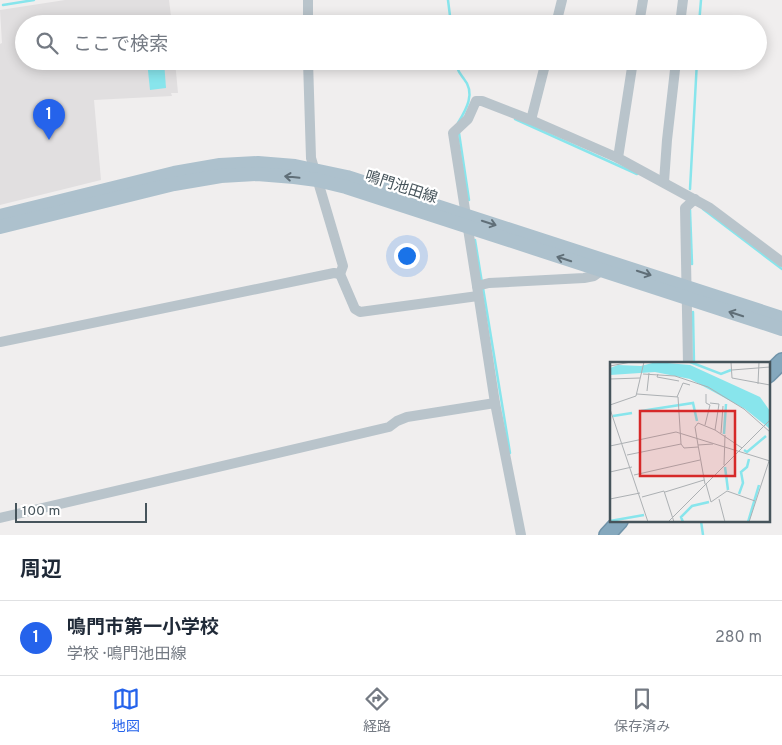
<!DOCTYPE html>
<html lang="ja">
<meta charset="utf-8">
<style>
:root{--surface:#fff;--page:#f2f2f3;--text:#1f2937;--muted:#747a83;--line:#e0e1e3;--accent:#2563eb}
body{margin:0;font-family:Overpass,"Noto Sans JP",sans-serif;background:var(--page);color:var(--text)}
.scale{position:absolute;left:15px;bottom:12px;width:132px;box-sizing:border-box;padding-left:5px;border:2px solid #46545b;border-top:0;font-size:14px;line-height:18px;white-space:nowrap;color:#46545b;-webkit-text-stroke:4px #fff;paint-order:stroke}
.you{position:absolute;left:406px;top:255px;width:18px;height:18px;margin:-12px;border:4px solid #fff;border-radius:50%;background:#1a73e8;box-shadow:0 0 0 8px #1a73e833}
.badge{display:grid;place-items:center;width:32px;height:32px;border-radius:50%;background:var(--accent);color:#fff;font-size:16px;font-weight:700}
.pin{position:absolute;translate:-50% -41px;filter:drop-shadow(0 1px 2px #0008)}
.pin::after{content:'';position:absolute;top:26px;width:18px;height:15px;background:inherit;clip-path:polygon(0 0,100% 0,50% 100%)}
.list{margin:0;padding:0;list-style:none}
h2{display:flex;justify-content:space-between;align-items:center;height:65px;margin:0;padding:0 20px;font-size:21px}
h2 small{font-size:16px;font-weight:400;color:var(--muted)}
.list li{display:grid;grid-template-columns:32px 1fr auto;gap:15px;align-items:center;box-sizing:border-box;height:75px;padding:0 20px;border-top:1px solid var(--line)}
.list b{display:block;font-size:19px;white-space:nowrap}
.list p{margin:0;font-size:16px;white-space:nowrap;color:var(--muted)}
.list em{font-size:16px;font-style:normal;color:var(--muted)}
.icon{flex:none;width:28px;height:28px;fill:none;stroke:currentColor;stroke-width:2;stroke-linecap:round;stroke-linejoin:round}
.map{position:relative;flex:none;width:782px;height:535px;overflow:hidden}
.search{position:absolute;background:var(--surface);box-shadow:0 2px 12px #0003;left:15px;right:15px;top:15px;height:55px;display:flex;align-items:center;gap:12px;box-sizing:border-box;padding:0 18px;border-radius:28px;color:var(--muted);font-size:19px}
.sheet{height:140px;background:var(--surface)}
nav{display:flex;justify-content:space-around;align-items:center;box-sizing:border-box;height:70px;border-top:1px solid var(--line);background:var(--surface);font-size:14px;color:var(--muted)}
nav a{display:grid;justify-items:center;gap:2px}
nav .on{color:var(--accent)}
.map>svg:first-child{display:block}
</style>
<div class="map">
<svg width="782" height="535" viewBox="0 0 782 535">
<rect width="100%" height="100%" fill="#f0eeee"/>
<path fill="#e1dfe0" d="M65,0H169L172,24H24V61H175L178,93H171L172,96L94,100L101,180L0,205V44L2,43L0,10Z"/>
<path fill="#88e5ec" d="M147,61H164L166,88L150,90Z"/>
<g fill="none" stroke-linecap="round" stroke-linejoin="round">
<g stroke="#88e5ec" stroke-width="2.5">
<path d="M448,0L451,24"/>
<path d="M3,5L34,0"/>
<path d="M699,24L701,0"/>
<path d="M456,61C458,71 458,71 464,79C476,93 466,110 458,123"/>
<path d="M515,119L637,174"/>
<path d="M459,133L469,200"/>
<path d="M690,189L697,61"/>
<path d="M703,209L782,269"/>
<path d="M690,210L692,264"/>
<path d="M475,240L482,283"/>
<path d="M483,288L510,453"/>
<path d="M693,312L694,364"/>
<path d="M701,521L703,535"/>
</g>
<defs>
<g id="highway">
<path d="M768,375L782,361"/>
<path d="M607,535L620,521"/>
</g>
</defs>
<use href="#highway" stroke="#7093a9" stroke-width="18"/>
<g stroke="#b9c4cb" stroke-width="10">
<path d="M308,0V24"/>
<path d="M556,24L562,0"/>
<path d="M639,24L643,0"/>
<path d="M680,24L683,0"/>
<path d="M308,61L311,158L343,266L340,274"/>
<path d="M633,61L618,158L710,208L782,262"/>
<path d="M531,120L546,61"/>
<path d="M664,182L667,140L676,61"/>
<path d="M340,274L355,309L360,312L478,296"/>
<path d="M477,286L453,133L468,119L476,101H482L531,120L618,158"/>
<path d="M0,342L334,273L340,274"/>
<path d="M688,364L685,208L695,199"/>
<path d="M0,518L389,427L397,421L407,417L495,403"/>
<path d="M521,535L495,403L477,286L489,283L584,278L594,276L601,271"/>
</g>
<g stroke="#adc1cd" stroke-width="14">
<path d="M0,216L174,173L220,165L258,163L295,166L347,177L782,318"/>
<path d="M0,227L174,184L221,176L257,174L294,177L317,180L346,187L782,329"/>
</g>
<use href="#highway" stroke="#85a8bd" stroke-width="15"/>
</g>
<defs><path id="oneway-shaft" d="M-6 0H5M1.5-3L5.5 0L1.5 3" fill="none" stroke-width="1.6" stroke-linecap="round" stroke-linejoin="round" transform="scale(1.25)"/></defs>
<g stroke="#606f78">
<use href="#oneway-shaft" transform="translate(292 177) rotate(-174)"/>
<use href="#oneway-shaft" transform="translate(489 223) rotate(18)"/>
<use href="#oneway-shaft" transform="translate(564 259) rotate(-162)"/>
<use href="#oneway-shaft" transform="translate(644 273) rotate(18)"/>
<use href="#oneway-shaft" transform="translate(736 314) rotate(-162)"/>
</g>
<g text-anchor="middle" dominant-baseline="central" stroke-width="4.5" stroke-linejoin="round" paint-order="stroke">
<g font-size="15" fill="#46545b" stroke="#fff">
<text transform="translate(401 188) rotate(18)">鳴門池田線</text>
</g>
</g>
<g transform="translate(610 362)">
<rect width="160" height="160" fill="#f0eeee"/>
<path d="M46,0L80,3L150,35L160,49V67L135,47L80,17L45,10L0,13V6L8,3L31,4Z" fill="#88e5ec"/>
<path fill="none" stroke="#88e5ec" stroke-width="2.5" d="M80,0L111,12L121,8M31,49L83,41L87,59M3,54L22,51M114,72L116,42M134,88L137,90L156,74M115,105L118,128M129,132L133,121L131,110L137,105L139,97M0,159L34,153M73,160L71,155L82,144L99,140M138,160L149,123"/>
<path fill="none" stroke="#acb0b3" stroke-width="1" d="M121,0L122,16L160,23M0,4L21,0M122,8L160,5M33,12L65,14L98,25L134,47L160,70M48,12L47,15L69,19M0,17L30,16M148,22L149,0M37,29L39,11M27,32L68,35L71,82L74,86L88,85M67,35L73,21L80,23M100,41L109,42L105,68L132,86M0,43L26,34L34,0M0,47L38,160M95,63L100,43L96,41V32M111,71L113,44M88,83L85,65L88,61L105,68M0,84L66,70L160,99M17,93L71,82M114,103L115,73M0,110L22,105M24,113L90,98M95,122L88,83L103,82M96,122L101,140L117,129L145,139M55,130L94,118M32,135L54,129L64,160M0,137L30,131M109,137L115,160M58,160L160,58M139,160L159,99"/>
<path fill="#d62828" fill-opacity="0.15" stroke="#d62828" stroke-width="2.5" d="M30,49H125V114H30Z"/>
<rect width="160" height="160" fill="none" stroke="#46545b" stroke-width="2.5"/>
</g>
</svg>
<div class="scale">100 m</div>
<div class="you"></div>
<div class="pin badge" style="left:49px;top:140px">1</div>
<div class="search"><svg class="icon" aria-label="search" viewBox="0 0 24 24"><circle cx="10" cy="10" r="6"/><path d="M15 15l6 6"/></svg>ここで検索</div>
</div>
<section class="sheet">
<h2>周辺<small></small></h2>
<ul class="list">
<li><span class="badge">1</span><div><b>鳴門市第一小学校</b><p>学校 · 鳴門池田線</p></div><em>280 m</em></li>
</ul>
</section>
<nav>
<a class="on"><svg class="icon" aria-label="map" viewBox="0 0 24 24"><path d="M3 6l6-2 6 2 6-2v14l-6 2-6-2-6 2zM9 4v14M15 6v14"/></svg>地図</a>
<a><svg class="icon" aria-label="directions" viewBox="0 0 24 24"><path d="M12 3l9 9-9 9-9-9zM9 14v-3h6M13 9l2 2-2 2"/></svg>経路</a>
<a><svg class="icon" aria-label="saved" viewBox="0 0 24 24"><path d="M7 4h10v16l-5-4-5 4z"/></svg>保存済み</a>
</nav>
